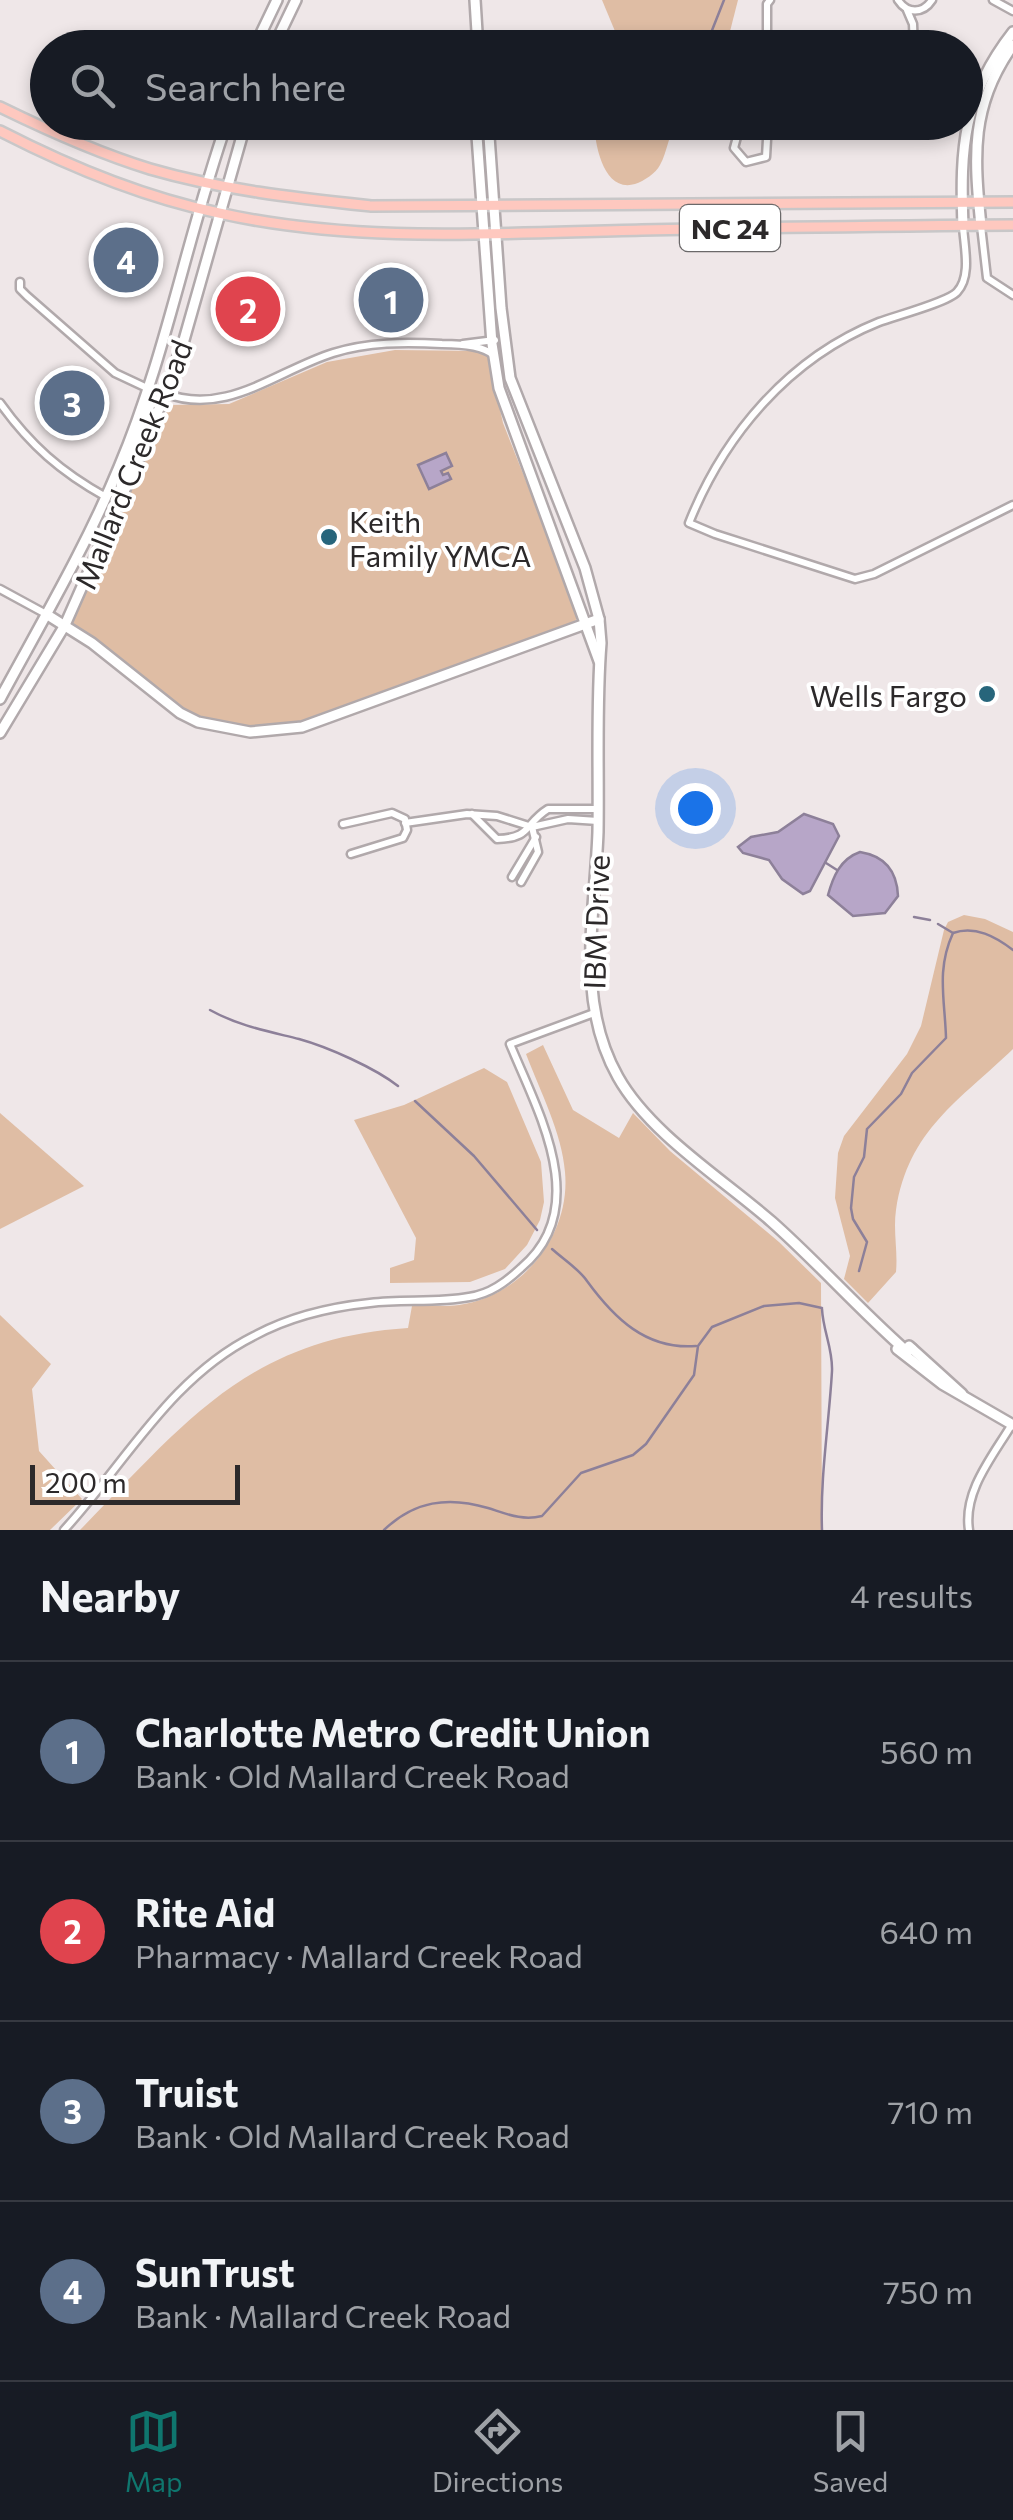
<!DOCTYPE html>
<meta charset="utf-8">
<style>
:root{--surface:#171b24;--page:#20242c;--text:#f1f3f6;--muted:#9ea1a6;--line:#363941;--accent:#0f766e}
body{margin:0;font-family:Commissioner,sans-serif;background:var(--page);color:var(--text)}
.scale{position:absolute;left:30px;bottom:25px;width:210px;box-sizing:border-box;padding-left:10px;border:5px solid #2c292a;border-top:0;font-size:28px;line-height:35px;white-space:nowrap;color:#2c292a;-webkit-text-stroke:8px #fff;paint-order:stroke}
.you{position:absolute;left:695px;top:808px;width:35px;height:35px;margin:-25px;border:8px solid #fff;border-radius:50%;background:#1a73e8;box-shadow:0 0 0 15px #1a73e833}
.badge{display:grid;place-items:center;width:65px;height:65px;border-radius:50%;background:var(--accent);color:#fff;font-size:32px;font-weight:700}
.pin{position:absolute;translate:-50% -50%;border:5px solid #fff;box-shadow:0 2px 10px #0006}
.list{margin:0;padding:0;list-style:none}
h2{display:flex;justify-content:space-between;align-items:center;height:130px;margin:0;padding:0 40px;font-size:42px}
h2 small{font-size:32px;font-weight:400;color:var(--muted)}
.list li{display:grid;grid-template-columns:65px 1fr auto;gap:30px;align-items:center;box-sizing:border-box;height:180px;padding:0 40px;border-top:2px solid var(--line)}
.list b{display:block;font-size:38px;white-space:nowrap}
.list p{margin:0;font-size:32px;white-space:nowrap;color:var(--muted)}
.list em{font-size:32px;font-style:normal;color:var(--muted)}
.icon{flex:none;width:55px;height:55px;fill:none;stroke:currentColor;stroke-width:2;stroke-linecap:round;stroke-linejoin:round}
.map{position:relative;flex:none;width:1013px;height:1530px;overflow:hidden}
.search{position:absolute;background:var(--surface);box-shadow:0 5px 15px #0003;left:30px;right:30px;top:30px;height:110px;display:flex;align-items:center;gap:25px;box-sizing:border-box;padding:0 35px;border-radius:55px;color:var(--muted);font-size:38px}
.sheet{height:850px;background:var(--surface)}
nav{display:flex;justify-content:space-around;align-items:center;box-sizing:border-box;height:140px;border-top:2px solid var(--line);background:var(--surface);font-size:28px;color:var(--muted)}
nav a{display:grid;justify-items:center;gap:5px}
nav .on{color:var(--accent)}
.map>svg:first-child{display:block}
</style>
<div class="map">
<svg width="1013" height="1530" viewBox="0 0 1013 1530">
<rect width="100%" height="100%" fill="#efe7e8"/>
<g fill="#dfbda4">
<path d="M602,0H738L726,47L622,48Z"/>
<path d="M594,123V122L678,123C667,136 668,151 660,165C656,173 644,181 635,184C604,193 595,146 594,123Z"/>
<path d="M395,350L478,351L488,355L503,423L579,615L575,621L303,723L249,729L201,719L180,709L75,628L73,622L86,586L170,405L229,404L327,362Z"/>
<path d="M964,915L985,919L1013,932V1049C960,1100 908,1130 896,1210C893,1231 898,1251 896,1272L868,1303L844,1279L850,1256L835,1198L838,1153L844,1136L907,1054L921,1026L944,930L948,922Z"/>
<path d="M543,1045L573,1110L619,1138L633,1113L670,1151L779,1242L821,1283L822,1530H80C184,1424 248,1338 408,1328L412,1306C428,1305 444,1307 459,1305C522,1296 571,1235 565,1172C562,1133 540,1091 526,1054Z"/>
<path d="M484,1068L507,1082L541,1162L544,1202L540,1220L527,1245L505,1269L470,1282L390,1283V1268L414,1260L416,1238L354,1120L404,1105Z"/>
<path d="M0,1113L84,1186L0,1229Z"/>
<path d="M0,1315L51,1364L32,1389L39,1451L82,1499L50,1530H0Z"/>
</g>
<g fill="#b7a6c8" stroke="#8d8099" stroke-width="2.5">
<path d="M446,453L452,466L441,471L443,475L448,473L451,479L429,489L418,465Z"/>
<path d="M804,814L833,824L839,836L810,891L803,894L782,879L769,860L743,853L738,847L751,837L778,832Z"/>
<path d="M860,852C885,856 897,871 898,896L885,913L853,916L828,895C833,877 840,859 860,852Z"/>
</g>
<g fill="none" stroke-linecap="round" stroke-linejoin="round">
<g stroke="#8d8099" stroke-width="2.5">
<path d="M705,48L724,0"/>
<path d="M826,863L837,870"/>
<path d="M914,917L930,920"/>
<path d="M938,924L953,933C975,925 996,937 1013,950"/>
<path d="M210,1010C239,1026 267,1031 299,1039C328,1047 375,1068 398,1086"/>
<path d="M415,1101L474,1156L537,1230"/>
<path d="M552,1249C563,1259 579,1269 587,1281C614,1318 646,1350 696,1346"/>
<path d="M859,1271L867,1242L853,1219L851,1208L854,1177L864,1157L867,1129L901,1094L912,1073L946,1038C945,1000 936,970 953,933"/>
<path d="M384,1530C414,1501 448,1496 488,1508C507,1514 522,1521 542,1516L581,1473L633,1455L646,1444L694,1375L698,1346L712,1327L764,1306L799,1303L822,1308"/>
<path d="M822,1530C820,1477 829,1424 832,1371C833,1349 823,1331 822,1309"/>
</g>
<defs>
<g id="street">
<path d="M898,0C907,14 923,14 932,0"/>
<path d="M993,0L1013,11"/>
<path d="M907,10L913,24L914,48"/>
<path d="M767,48V4L770,0"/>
<path d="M966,83L979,87"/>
<path d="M741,122L734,148L746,162L766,157L768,122"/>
<path d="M912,122H919"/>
<path d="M963,226C964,246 972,276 957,292C948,302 895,316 879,322C789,358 724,435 689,523L715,534L855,579L874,574L1013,505"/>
<path d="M981,226L987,278L1013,295"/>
<path d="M20,282V289L27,296L115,373L147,388"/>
<path d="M463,344L495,340"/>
<path d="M164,393C226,417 276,371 333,353C368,342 405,342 442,344C457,344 482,345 493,355"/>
<path d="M0,403C30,445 61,472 106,497"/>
<path d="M0,589L46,614"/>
<path d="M472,814L497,839C532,838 524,824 548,809H597"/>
<path d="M405,823L467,814L497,816L532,827L568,819L598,821"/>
<path d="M343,824L392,813L405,819L407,830L403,838L351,854"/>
<path d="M512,877L536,837"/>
<path d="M521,882L538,852L532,827"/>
<path d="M64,1530C125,1464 170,1378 254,1336C289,1317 331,1307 370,1303C403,1299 437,1303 469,1297C490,1294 506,1282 521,1268C593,1208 538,1112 510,1044L594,1013"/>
<path d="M969,1530C963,1491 993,1456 1012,1424"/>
</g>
<g id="secondary">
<path d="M475,0L478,48"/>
<path d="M254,48L277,0"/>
<path d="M273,48L296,0"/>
<path d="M483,122L489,136L501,308L510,378L585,568L599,619L601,643C596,705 599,769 598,832C595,915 575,1001 618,1077C650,1134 723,1179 772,1222C817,1262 858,1308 903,1348L908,1351L912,1349"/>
<path d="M484,129L477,136L492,344L499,388L599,661"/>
<path d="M963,226C960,147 963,96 1013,32"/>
<path d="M981,226C974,156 970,105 1013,45"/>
<path d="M124,495L121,485L151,402L148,389"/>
<path d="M46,614L92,643L180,713L198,722L250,732L302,727L599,619"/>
<path d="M0,699C41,623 86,547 119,467C166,356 187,236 227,122"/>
<path d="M0,733L65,625L150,433L184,340L246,122"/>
<path d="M909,1346L962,1394"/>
<path d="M897,1349L942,1384L1013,1425"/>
</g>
<g id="primary">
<path d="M0,107C49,131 98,153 150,169C222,190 297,198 371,206L1013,202"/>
<path d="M0,131C70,167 142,197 219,213C357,244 502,233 642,230C766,227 889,226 1013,225"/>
</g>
</defs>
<use href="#street" stroke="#b1a9ab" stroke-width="11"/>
<use href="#secondary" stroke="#b1a9ab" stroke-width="14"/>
<use href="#primary" stroke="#c8c7c8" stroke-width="14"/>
<use href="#street" stroke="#fff" stroke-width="6"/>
<use href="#secondary" stroke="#fff" stroke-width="9"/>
<use href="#primary" stroke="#fec8bf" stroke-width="9"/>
</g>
<g fill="#27657b" stroke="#fff" stroke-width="4">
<circle cx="329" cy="537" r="10"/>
<circle cx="987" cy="694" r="10"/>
</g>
<g text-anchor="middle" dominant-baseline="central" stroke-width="8" stroke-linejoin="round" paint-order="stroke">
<rect fill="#fff" stroke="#6b696a" stroke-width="2.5" x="680" y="205" width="100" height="46" rx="8"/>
<g font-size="28" font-weight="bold" fill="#2c292a">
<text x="730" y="228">NC 24</text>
</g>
<g font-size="30" fill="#2c292a" stroke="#fff">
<text transform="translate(132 464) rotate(-68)">Mallard Creek Road</text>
<text transform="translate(595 922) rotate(-88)">IBM Drive</text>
</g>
<g font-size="30" fill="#2c292a" stroke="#fff" text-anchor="start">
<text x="349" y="520">Keith<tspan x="349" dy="34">Family YMCA</tspan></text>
<text x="967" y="694" text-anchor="end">Wells Fargo</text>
</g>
</g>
</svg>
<div class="scale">200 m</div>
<div class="you"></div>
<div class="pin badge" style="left:391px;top:300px;background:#5c6f8a">1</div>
<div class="pin badge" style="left:248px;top:309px;background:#e0444e">2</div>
<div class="pin badge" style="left:72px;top:403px;background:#5c6f8a">3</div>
<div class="pin badge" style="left:126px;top:260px;background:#5c6f8a">4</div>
<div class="search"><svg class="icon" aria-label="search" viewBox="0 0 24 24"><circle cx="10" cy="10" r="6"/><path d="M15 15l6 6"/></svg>Search here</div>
</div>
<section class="sheet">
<h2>Nearby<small>4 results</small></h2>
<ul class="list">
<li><span class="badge" style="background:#5c6f8a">1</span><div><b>Charlotte Metro Credit Union</b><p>Bank · Old Mallard Creek Road</p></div><em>560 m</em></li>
<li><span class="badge" style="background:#e0444e">2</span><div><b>Rite Aid</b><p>Pharmacy · Mallard Creek Road</p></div><em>640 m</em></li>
<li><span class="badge" style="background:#5c6f8a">3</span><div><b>Truist</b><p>Bank · Old Mallard Creek Road</p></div><em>710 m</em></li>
<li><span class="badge" style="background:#5c6f8a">4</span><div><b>SunTrust</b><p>Bank · Mallard Creek Road</p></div><em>750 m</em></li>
</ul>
</section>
<nav>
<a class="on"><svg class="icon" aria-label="map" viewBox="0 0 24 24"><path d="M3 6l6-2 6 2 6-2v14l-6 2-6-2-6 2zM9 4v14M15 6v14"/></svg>Map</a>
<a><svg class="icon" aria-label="directions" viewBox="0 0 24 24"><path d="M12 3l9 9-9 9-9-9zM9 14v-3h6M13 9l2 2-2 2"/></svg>Directions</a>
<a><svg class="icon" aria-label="saved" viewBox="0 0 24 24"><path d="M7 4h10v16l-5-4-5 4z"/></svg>Saved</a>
</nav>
